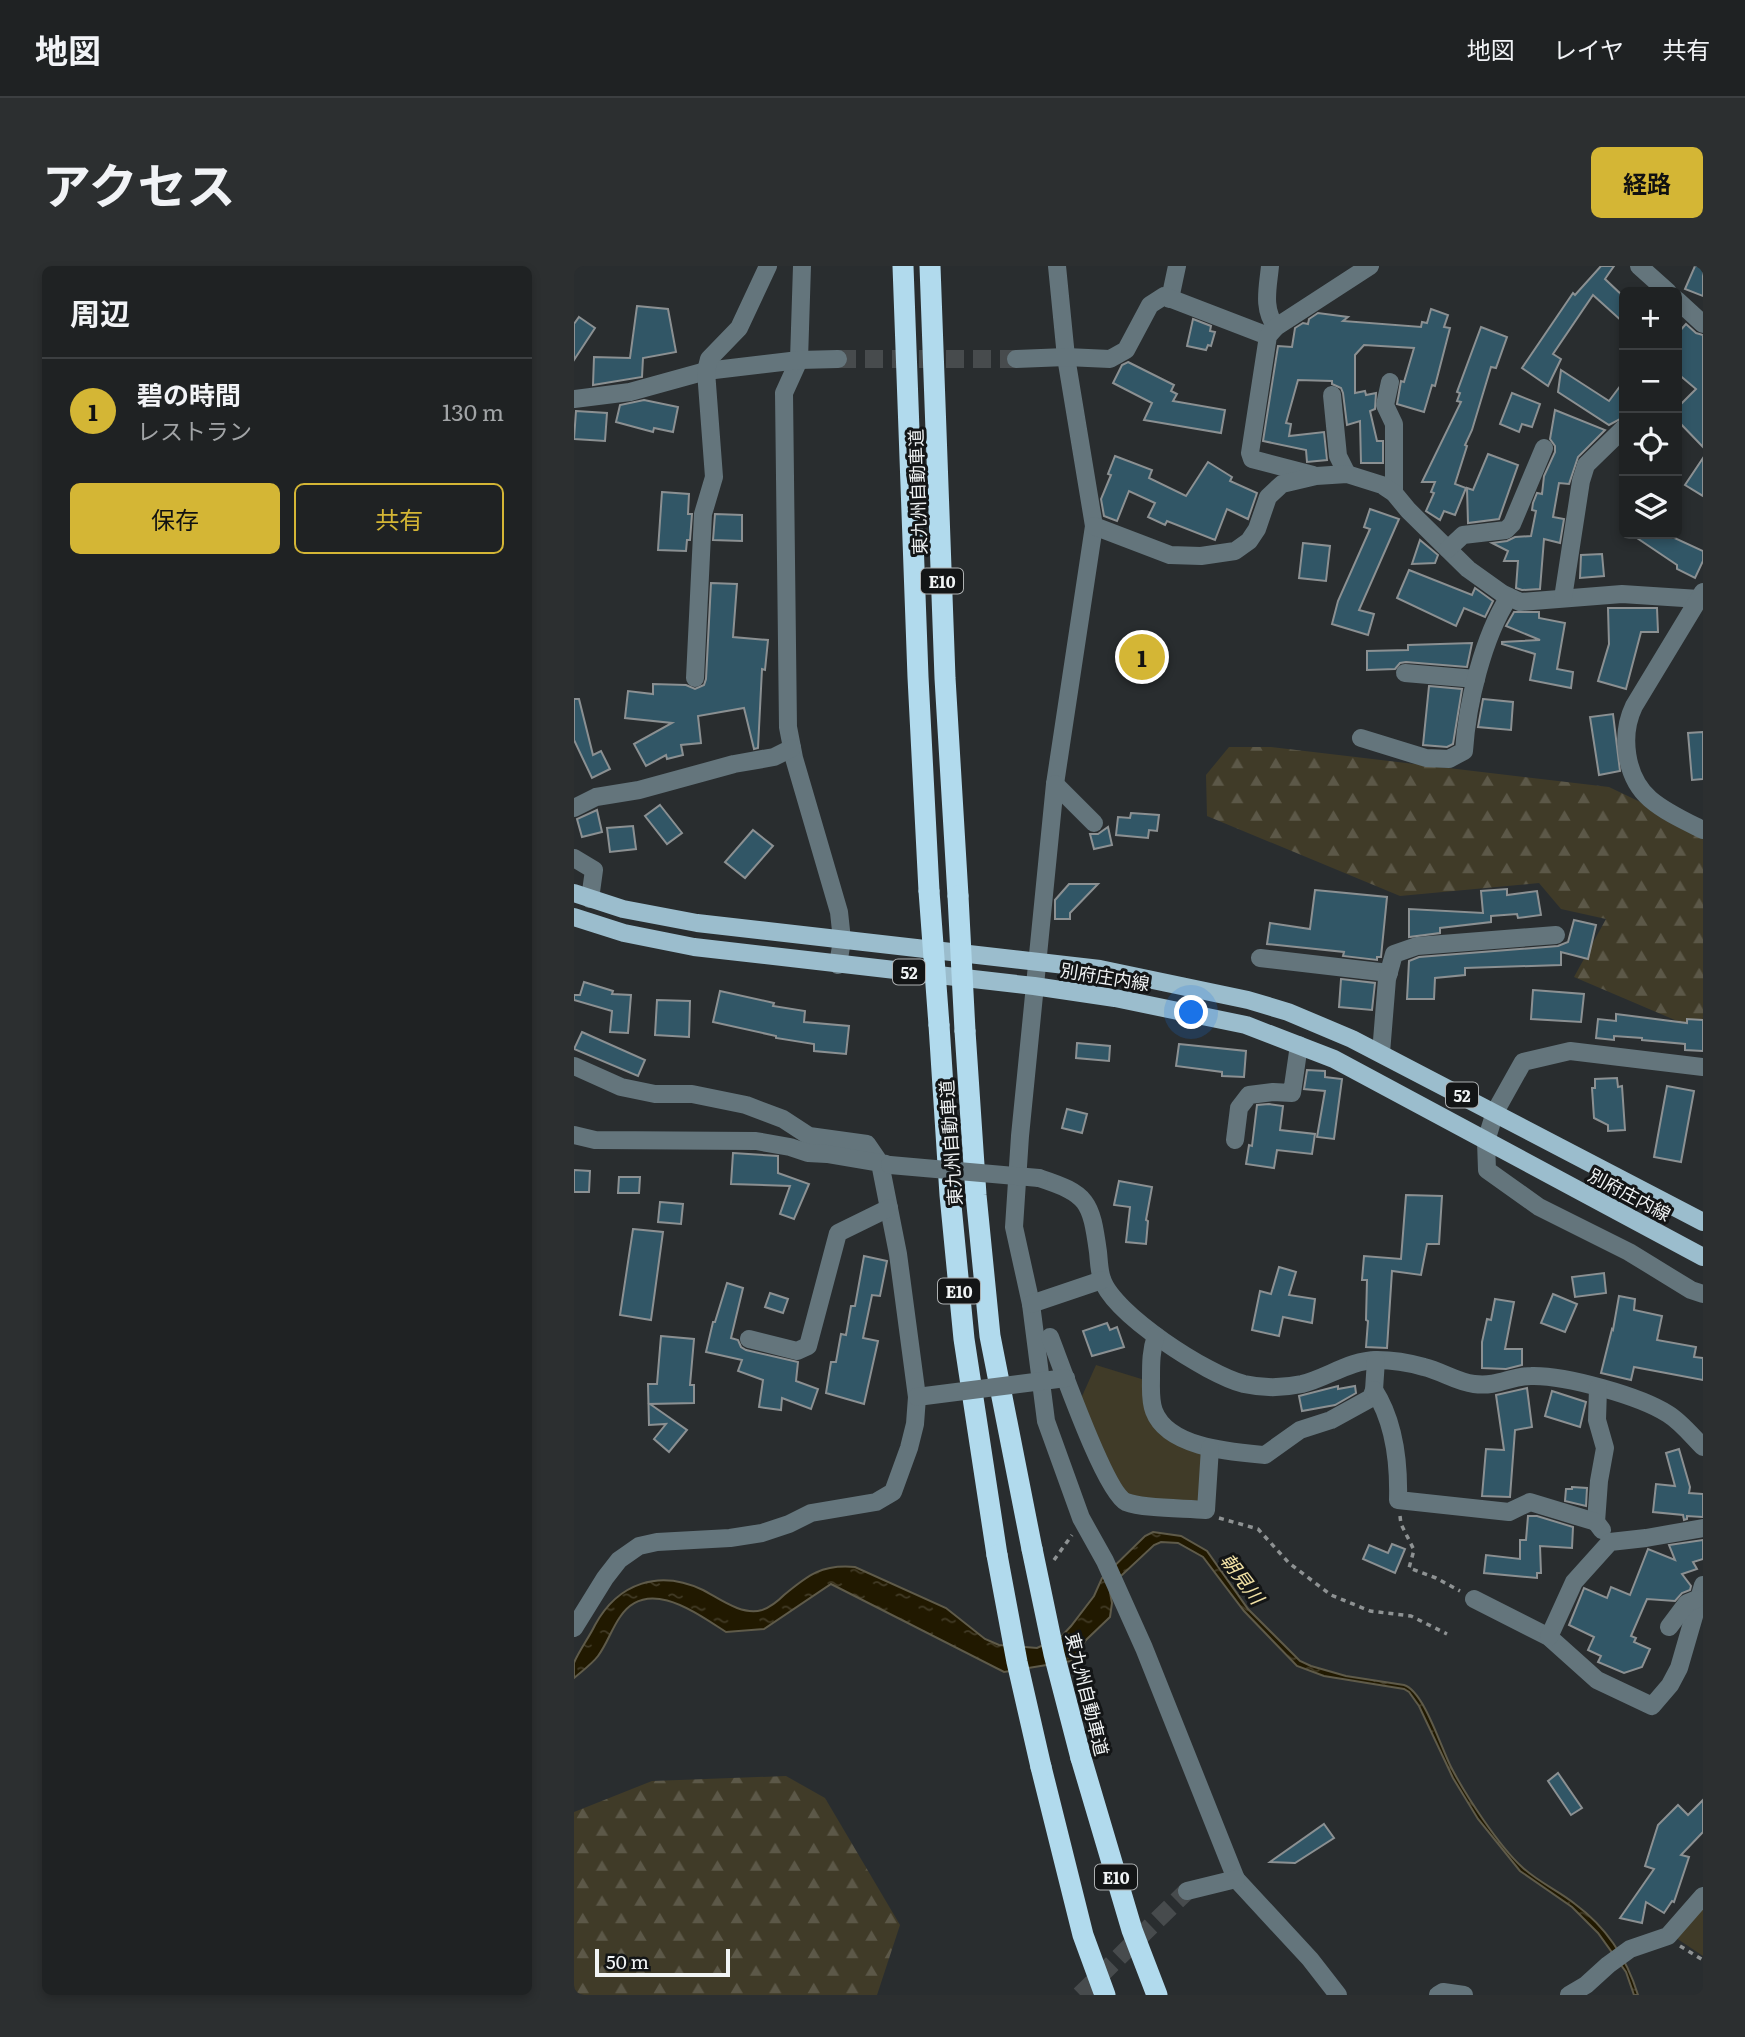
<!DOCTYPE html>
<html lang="ja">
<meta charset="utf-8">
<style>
:root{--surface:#1f2223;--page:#2c2f30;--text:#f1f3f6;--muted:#a1a4a6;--line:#3c3f41;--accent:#d4b635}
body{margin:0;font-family:Literata,"Noto Sans JP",serif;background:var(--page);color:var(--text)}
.controls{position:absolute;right:21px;top:21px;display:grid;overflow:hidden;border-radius:10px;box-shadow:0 4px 10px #0003}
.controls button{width:63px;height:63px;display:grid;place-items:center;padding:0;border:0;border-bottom:2px solid var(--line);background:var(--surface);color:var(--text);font:35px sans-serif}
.scale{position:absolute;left:21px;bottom:18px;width:135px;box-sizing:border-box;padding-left:7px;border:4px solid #f1f4f5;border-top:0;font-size:19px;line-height:24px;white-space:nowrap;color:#f1f4f5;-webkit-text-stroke:5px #131516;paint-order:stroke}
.you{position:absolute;left:618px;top:747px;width:24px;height:24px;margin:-18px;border:5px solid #fff;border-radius:50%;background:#1a73e8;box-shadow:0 0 0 10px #1a73e833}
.badge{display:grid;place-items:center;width:46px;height:46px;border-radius:50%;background:var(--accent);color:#111;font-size:23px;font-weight:700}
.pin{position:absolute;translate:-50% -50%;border:4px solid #fff;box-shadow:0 2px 7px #0006}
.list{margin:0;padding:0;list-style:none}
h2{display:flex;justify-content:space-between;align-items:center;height:91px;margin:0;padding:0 28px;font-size:30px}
h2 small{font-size:23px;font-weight:400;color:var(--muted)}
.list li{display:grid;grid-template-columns:46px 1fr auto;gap:21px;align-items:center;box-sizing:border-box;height:105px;padding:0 28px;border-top:2px solid var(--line)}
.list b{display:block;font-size:26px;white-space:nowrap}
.list p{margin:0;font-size:23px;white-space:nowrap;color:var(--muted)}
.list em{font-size:23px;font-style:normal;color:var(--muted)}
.actions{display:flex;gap:14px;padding:21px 28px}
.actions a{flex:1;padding:16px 0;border:2px solid var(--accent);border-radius:10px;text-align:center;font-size:24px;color:var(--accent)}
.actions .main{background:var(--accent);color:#111}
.icon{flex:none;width:38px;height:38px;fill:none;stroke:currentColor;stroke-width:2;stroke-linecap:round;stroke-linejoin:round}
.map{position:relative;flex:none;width:1129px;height:1729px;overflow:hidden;border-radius:10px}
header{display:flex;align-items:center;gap:42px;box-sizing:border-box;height:98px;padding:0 35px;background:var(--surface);border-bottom:2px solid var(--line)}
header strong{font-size:33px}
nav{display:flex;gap:38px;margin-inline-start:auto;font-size:24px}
.intro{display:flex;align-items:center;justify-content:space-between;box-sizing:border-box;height:168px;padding:0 42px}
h1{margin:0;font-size:49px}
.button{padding:18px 32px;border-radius:10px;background:var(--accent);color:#111;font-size:24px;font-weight:700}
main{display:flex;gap:42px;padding:0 42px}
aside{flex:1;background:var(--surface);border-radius:10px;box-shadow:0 4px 10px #0003}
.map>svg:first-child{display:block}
</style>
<header>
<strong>地図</strong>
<nav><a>地図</a><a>レイヤ</a><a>共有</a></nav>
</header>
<div class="intro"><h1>アクセス</h1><a class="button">経路</a></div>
<main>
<aside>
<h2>周辺<small></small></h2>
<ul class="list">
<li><span class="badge">1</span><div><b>碧の時間</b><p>レストラン</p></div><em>130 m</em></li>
</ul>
<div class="actions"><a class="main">保存</a><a>共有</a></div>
</aside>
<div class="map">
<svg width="1129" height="1729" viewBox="0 0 1129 1729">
<defs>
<pattern id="forest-firs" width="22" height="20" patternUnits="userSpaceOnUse" patternTransform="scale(1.75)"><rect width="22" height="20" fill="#403b28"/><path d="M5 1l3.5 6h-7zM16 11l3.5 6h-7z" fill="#5c5848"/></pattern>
<pattern id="water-ripples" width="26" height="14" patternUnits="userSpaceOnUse" patternTransform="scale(1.75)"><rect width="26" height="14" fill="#211900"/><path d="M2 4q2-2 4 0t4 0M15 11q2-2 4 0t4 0" fill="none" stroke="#423b26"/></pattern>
</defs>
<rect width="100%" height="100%" fill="#292d2f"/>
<g fill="url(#forest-firs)">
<path d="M655,481H697L1035,521L1129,566V766L1000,711L1032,653L987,643L965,617L826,630L633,550L632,509Z"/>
<path d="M212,1510L251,1532L326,1659L303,1729H0V1546L78,1515Z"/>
</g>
<g fill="#403b28">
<path d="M522,1099L574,1115V1132L630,1187V1239L555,1233L548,1228L505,1137Z"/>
<path d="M1129,1639V1690L1102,1672Z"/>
</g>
<path fill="url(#water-ripples)" stroke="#5f5b4a" stroke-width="2" d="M579,1266L607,1270L633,1285L674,1343L726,1395L737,1400L772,1410L830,1419C850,1425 867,1482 877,1501C892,1530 925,1580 948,1601C964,1616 985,1625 1001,1638C1032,1661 1053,1693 1064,1729H1060L1052,1706L1024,1667L998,1641L946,1605L904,1553L879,1512L845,1440L835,1426L830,1423L750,1410L723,1400L670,1345L629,1291L604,1277L587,1276L580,1279L535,1321L538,1337L536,1351L512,1374L497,1395L430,1406L257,1318L190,1363L152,1366C122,1347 73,1310 46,1351C37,1364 33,1378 24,1390C18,1398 8,1405 0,1412C0,1408 0,1401 0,1397C4,1386 16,1370 21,1359C44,1317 85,1303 129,1324C146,1333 168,1350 188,1344C197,1341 204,1335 210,1329C234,1309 248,1298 281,1301L372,1342L411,1373L425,1379L463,1382L487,1371L497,1360L520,1330L528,1312L571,1270Z"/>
<g fill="#315666" stroke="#8b9092" stroke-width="2">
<path d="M1027,0H1040L1031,13L1050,31V57L1019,29L979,88L987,93L974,120L948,102L999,27L1001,29Z"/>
<path d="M1121,0H1129V30L1111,23Z"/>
<path d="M63,40L94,43L102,86L69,92L68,111L19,119L20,91L56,92Z"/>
<path d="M857,43L874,49L870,61L876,62L861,120L858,119L850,146L823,138L827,115L830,116L840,82L790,79L781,89V127L791,125L792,129L802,127L801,143L796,145L803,175H809V197H787L786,155L773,159L769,127L767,122L758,118V115L724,114L712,157L717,158L715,170L750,166L753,194L733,196L732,184L689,175L704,80L718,81L721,62L729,57L734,58L735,53L744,47L774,51L769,55L847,61L848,56L853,57Z"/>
<path d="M5,51L21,62L0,94V58Z"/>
<path d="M619,53L637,60L636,65L641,66L637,80L634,79L632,84L613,80Z"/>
<path d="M1112,58L1122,67L1129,69V181L1103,154V142L1122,123L1103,107V68Z"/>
<path d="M907,61L933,71L922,102L917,101L898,164L891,179L893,180L881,218L892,222L881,249L870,245L866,254L852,245L860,227L857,226L861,216H848L887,136L883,135L886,127L883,126Z"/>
<path d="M554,96L600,119L597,125L603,128L599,135L651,144L647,167L570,154L578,137L539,117L548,99Z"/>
<path d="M987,104L1035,135L1050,115V151L1035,159L984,126Z"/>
<path d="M938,127L966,138L958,161L948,158L945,166L926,158Z"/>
<path d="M70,134L104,141L99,166L80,162L79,166L42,156L46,139Z"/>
<path d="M981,144L1031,164L1004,191L995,218L985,217L979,251L990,253L986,277L970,273L966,323L948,324L942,322L944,295H930L934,285L918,277L933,275L941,271L957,270L962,245L958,244L959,237L963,227L968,228L970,210L981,186V180L976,173Z"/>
<path d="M2,145L33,147L31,175L0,173Z"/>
<path d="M914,188L944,199L925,253L894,257L893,222L899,224Z"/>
<path d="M541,190L578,204L575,212L612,230L634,196L658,211L656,215L683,227L674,253L653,243L641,274L593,255L591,259L574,251L581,237L555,225L543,255L530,250L527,233L537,209L534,208Z"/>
<path d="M1129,192V230L1111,219Z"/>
<path d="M88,226L115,228L114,248H118L116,274H113L112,285L84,284Z"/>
<path d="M796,243L825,253L785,344L800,348L794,369L758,358L764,335L796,263L790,261Z"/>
<path d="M141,248L168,249V275L139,274Z"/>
<path d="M1057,268H1092L1129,285V295L1121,312L1103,303V299Z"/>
<path d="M846,274L864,289L861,297L838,298Z"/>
<path d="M729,277L756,280L752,315L725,312Z"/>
<path d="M1028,288L1030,310L1006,312L1007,289Z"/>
<path d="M835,304L898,329L901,322L919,335L911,351L890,342L882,360L823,332Z"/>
<path d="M137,317L163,318L159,371L194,374L191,404L188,403L184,482L180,483L170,442L124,450L127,477L107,479L109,489L93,493L92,489L72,500L60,478L98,457L51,452L54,425L79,428V418L112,419L121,423L130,419L132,413Z"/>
<path d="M1034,342H1083L1084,366H1067L1052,423L1024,415L1035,378Z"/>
<path d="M940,346H965V352L991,357L983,403L999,406L997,422L956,414L961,388L928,378V376L966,374L932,360Z"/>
<path d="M898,377L893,401L832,396L826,397L821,403L793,404V385L834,384V379Z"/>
<path d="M855,420L888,423L879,478L873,481L849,479Z"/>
<path d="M0,433H5L19,489L27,485L36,503L18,512L0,474Z"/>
<path d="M909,433L939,436L937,464L904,461Z"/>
<path d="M1039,448L1046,505L1025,509L1016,451Z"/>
<path d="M1129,466V513L1118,514L1114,467Z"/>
<path d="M86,539L108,567L93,578L71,550Z"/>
<path d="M23,544L28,566L8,571L3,553Z"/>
<path d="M557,547L585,549L583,565L575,564L574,572L542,569L544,551L556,552Z"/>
<path d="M59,560L62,583L36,586L33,562Z"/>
<path d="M534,561L538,579L520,583L516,568H524Z"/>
<path d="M179,564L199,580L171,612L151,596Z"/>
<path d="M495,618H524L496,647V653H481V634Z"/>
<path d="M933,623V629L963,625L967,649L944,652L943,648L917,650V656L866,662V667L835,671V643L909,647L907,625Z"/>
<path d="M741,624L813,631L807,691H803V694L769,690L770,686L693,678L696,657L736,663Z"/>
<path d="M1000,654L1022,659L1014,693L987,686V699L891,702V709L861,712L860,733H833L835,695L845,691L984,680L994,676Z"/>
<path d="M767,713L801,717L798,744L765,741Z"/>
<path d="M10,716L39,725L38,728L57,729L54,767L36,766L38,745L0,734V729H6Z"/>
<path d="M959,724L1010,728L1007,756L957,753Z"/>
<path d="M146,725L200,737L199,740L231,745L230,756L275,760L272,788L240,785V778L202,772V770L139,756Z"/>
<path d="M83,734L116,735L115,771L81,769Z"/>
<path d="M1042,748L1113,757V753L1129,754V785L1111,784V778L1068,774V772L1040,770V774L1022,772L1024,753L1042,755Z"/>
<path d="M8,766L71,794L64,810L0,783Z"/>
<path d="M503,777L536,780L535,795L502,792Z"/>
<path d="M605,778L672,785L670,811L648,810V806L602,800Z"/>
<path d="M733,804L751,805V811L768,813L760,873L743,871L751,825L730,823Z"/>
<path d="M1043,812L1044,821L1048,820L1051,864L1034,865V859L1020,852L1018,822H1021V813Z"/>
<path d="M1093,820L1120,825L1107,896L1080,891Z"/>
<path d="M695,838L709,840L706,864L741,868L738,888L703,884L700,902L672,898L675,879L678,880L683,839Z"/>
<path d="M493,843L513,848L508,867L488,862Z"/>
<path d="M159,887L204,890V907L235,918L220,953L206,948L216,920L157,918Z"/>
<path d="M0,904L16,905L15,926H0Z"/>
<path d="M45,911H66L65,927H44Z"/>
<path d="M545,915L578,921L572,954L574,955L572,978L552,976L556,941L540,939Z"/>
<path d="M832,929L868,930L865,978H853L847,1009L818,1005L813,1082L792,1081L794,1055L792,1054L793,1014H788L790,990L827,993Z"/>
<path d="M86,936L109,938L107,958L84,956Z"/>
<path d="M59,963L89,966L77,1054L46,1049Z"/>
<path d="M290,990L313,995L306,1030L298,1029L289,1072L304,1075L290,1138L252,1127L257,1096H262L267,1068L272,1069L277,1040H281Z"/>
<path d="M705,1001L722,1006L715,1029L741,1033L738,1057L709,1051L705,1070L678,1064L686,1025L697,1028Z"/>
<path d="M1030,1007L1032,1027L1001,1031L998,1011Z"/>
<path d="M153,1017L169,1022L157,1072L164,1074L167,1081L172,1084L224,1096L222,1115L244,1123L237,1143L208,1132L207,1144L185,1141L189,1114L164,1105L168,1094L132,1086L139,1056H141Z"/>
<path d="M196,1027L214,1033L209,1047L191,1041Z"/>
<path d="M979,1028L1003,1038L991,1066L967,1057Z"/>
<path d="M1045,1030L1061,1033L1060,1044L1088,1050L1083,1074L1122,1081L1120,1091L1129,1092V1114L1060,1101L1057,1114L1027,1107L1038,1063L1039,1064Z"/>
<path d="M921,1033L940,1036L931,1083H948V1099L932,1103L908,1102V1076L913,1053L917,1054Z"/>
<path d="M533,1057L536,1064L543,1061L550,1081L518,1090L509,1065Z"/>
<path d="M87,1070L120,1073L116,1119H120V1137L76,1138L113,1164L95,1186L80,1173L92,1158L75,1159L74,1118H83Z"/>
<path d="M764,1120V1123L781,1120L782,1127L761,1139L728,1145L725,1130Z"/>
<path d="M953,1122L958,1161L941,1164L936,1231L908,1230L912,1183L930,1184L922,1129Z"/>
<path d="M978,1125L1012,1136L1006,1161L971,1150Z"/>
<path d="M1105,1183L1116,1221L1115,1227L1129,1228V1251L1113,1250V1253L1110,1254L1109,1249L1079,1246L1082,1218L1101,1220L1092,1187Z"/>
<path d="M998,1221L1013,1222L1012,1240L991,1235L992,1223H998Z"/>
<path d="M954,1250H963L999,1261L998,1282L966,1280L967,1307H963V1312L910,1307L912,1289L946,1293V1274H952Z"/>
<path d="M1129,1274V1293L1119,1296L1123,1303L1108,1308L1117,1320L1116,1324L1108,1327L1101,1335L1073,1333L1057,1370L1062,1372L1060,1376L1076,1383L1068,1401L1050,1407L1024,1396L1027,1390L1014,1384L1020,1371L995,1359L1010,1322L1033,1332L1037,1321L1056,1329L1074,1283L1101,1294L1095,1279Z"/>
<path d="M818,1278L831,1283L821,1307L789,1293L795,1279L814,1287Z"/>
<path d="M984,1507L1008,1542L997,1549L974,1515Z"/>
<path d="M1129,1534V1566L1107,1589L1115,1591L1100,1636L1098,1635L1090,1647L1072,1636L1068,1657L1046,1652L1080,1603L1071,1600L1084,1559L1104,1539L1114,1549Z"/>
<path d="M750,1558L760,1572L721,1597L696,1596Z"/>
</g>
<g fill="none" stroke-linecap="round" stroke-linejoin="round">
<g stroke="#474b4d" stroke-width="18" stroke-dasharray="18 9" stroke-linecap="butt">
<path d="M264,93H442"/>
<path d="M506,1729L613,1625"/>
</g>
<g stroke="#8e9293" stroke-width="3.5" stroke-dasharray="5 5" stroke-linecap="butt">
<path d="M826,1250L827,1258L840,1284L835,1302L862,1312L886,1325"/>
<path d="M645,1252L684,1263L715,1297L757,1329L796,1345L837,1350L873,1368"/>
<path d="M480,1294L498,1269"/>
<path d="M1106,1680L1129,1694"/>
</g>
<g stroke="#64757c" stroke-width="18">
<path d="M228,0L225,94L210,127L214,461L220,492L265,646L268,674L264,699"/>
<path d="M483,0L492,91L520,260L481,518L446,870L440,961L457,1038L472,1155L507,1252L531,1295L570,1382L662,1613L736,1693L764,1729"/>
<path d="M696,0C694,22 688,42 702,61"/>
<path d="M1065,0L1094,26"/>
<path d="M596,33L603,0"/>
<path d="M1103,34L1129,58"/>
<path d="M442,93L492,91L536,93L552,84L576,39L590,30L694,70"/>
<path d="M816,116L811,139L820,158V227"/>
<path d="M758,129L764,190L773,208"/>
<path d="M0,133L56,126L132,105L225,94L264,93"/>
<path d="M739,209L678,193L676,187L694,70L702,61L796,0"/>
<path d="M520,260L596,289L627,290L661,285L675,275L683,263L694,231L708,218L742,210L773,208L808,219L820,227L834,244L894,303L929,328L946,336L1048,328L1125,333"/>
<path d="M874,283L889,269L932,264L938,258L970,182"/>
<path d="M1129,326L1060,440C1046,469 1051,511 1076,533C1091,546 1111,555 1129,564"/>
<path d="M989,332L1007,215L1012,199L1050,162"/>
<path d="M831,407L902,413"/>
<path d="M121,412L129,248L140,211L132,105L135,93L165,62L194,0"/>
<path d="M787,472L852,492L875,493L890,485C893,438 909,371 935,331"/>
<path d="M481,518L520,557"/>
<path d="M0,542L22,531L65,524L160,498L200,491L218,482"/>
<path d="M0,592L20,604L16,633"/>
<path d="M686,692L815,707"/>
<path d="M807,787L813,713L820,688L843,680L982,669"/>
<path d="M0,800L47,821L81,828H118L172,839L209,853L235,870L293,878L306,897L312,898"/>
<path d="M1129,801L996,785L949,796L921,846L912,875L913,904L965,941L1055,986L1117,1024L1129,1028"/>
<path d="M0,869L21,874L182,875L216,881L234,887L253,888L306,897L324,988L343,1131L341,1158L335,1182L319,1226L302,1236L237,1247L215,1258L188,1267L156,1272L83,1276L65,1280L45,1294L31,1312L0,1362"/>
<path d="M661,874L665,842L675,829L699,826L718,827L725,779"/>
<path d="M465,912C514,928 517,935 524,986C525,995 525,1005 528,1013C539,1048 634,1109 670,1118C688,1122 709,1122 728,1118C753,1112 776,1094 803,1094C818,1094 836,1097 850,1101C867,1105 883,1116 900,1118C925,1121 936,1110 957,1110C991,1109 1066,1130 1094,1148C1107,1156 1118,1170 1129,1181"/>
<path d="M457,1038L528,1014"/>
<path d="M582,1070C577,1084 577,1097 577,1112C577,1123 576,1135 580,1145C594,1182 658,1186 691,1189L726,1164L757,1154L797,1132L800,1124L802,1094"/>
<path d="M476,1071C487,1099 531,1226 552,1236C570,1243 612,1242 632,1244L636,1182"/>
<path d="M175,1073L223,1085L234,1080L264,967L315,942"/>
<path d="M1024,1122L1023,1154L1031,1182L1025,1215L1022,1256L1028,1264"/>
<path d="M800,1124C820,1155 825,1198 824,1234L935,1246L956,1236L1022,1256"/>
<path d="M900,1333L975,1371L1023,1414L1078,1440L1096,1419L1105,1402L1129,1319"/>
<path d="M1095,1361L1113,1337L1123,1333"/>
<path d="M975,1371L1000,1316L1036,1276L1072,1272L1129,1262"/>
<path d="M613,1625L662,1613"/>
<path d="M864,1729L869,1726L890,1729"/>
<path d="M995,1729L1012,1719L1034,1699L1056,1683L1094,1670L1129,1630"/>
</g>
<g stroke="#9bbdcd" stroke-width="18">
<path d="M0,627L49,643L123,657L526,703L674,734L714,746L778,773L1129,956"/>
<path d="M0,651L50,667L120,681L460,720L541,732L672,759L760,793L1129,991"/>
</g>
<g stroke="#b1daed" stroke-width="21">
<path d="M329,0L344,411L355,625"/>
<path d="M356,0L371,412L384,630"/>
<path d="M365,759L376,929L390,1073L423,1289"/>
<path d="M391,765L402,929L416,1070L458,1283"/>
<path d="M507,1492L558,1664L583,1729"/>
<path d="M467,1501L509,1669L531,1729"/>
</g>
<g stroke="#64757c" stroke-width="18">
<path d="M316,899L465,912"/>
<path d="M343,1131L492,1112"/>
</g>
<g stroke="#b1daed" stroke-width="21">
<path d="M355,625L365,759"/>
<path d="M384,630L391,765"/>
<path d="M458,1283L480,1388L507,1492"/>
<path d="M423,1289L443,1396L467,1501"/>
</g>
</g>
<g text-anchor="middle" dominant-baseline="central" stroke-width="6" stroke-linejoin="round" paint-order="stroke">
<g fill="#131516" stroke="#aeb1b2" stroke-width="2">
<rect x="347" y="302.5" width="42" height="25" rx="5"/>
<rect x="319" y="693.5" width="32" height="25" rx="5"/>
<rect x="872" y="816.5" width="32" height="25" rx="5"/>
<rect x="364" y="1012.5" width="42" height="25" rx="5"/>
<rect x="521" y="1598.5" width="42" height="25" rx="5"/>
</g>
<g font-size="16" font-weight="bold" fill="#f1f4f5">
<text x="368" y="315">E10</text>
<text x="335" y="706">52</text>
<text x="888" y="829">52</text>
<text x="385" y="1025">E10</text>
<text x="542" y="1611">E10</text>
</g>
<g font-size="18" fill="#f1f4f5" stroke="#131516">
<text transform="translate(343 226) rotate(-92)">東九州自動車道</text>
<text transform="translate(531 710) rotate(9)">別府庄内線</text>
<text transform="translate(376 877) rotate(-94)">東九州自動車道</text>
<text transform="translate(1056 928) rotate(28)">別府庄内線</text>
<text transform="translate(514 1428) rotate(76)">東九州自動車道</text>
</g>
<g font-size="19" font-style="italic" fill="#f2e2a5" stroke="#131516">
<text transform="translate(669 1312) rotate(53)">朝見川</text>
</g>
</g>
</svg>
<div class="controls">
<button>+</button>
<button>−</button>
<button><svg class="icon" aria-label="locate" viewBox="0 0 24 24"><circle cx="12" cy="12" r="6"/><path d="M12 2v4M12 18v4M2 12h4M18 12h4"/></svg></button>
<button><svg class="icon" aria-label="layers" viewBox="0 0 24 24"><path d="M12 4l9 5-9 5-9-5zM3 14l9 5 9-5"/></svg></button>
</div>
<div class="scale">50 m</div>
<div class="you"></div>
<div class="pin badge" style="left:568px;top:391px">1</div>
</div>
</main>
